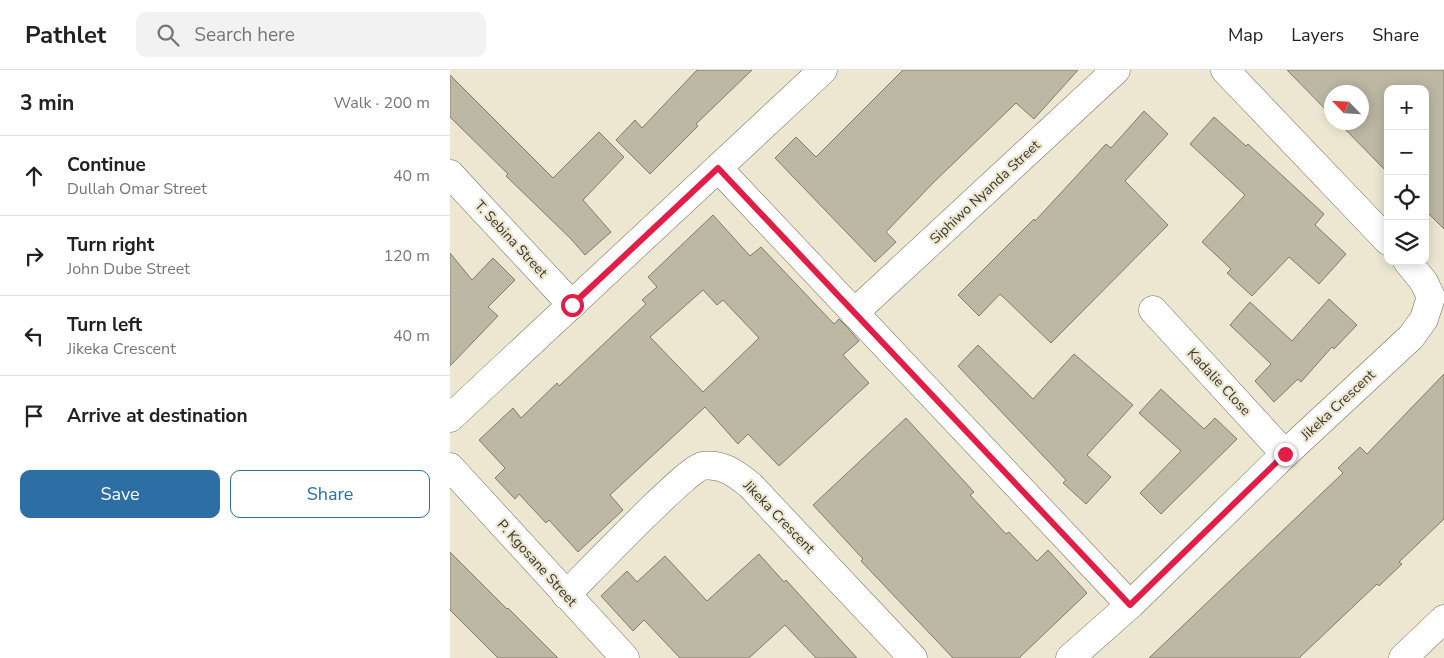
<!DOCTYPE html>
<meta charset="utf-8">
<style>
:root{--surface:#fff;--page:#f2f2f2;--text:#222;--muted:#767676;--line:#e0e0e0;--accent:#2d6ea4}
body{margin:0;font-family:"Nunito Sans",sans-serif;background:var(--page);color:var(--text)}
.controls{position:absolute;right:15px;top:15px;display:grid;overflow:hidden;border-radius:10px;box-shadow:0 2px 12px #0003}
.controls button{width:45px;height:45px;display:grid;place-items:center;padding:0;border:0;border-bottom:1px solid var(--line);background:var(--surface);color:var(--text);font:25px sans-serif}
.compass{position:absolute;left:874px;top:15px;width:45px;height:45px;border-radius:50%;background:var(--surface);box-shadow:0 2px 12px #0003;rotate:295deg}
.stop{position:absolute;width:15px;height:15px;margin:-11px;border:4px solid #e11d48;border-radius:50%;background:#fff}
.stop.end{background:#e11d48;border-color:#fff;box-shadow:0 1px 5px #0008}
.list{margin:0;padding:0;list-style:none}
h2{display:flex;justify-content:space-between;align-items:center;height:65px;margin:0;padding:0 20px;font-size:21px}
h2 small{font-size:16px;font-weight:400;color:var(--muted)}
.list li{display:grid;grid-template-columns:32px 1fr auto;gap:15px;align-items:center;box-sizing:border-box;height:80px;padding:0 20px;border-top:1px solid var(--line)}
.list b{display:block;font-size:19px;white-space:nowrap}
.list p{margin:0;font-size:16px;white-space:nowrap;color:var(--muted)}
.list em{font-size:16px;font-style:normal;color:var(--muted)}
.actions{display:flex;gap:10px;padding:15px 20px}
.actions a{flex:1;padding:11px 0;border:1px solid var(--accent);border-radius:10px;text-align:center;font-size:18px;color:var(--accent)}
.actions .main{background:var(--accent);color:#fff}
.icon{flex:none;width:28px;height:28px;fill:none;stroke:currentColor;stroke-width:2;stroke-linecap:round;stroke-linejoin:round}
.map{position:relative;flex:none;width:994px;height:588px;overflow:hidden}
header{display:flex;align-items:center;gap:30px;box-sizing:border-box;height:70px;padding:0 25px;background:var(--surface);border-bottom:1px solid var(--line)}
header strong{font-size:24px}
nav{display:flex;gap:28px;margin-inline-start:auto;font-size:18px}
.search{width:350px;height:45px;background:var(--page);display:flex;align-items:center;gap:12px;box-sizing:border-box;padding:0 18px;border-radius:10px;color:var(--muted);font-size:19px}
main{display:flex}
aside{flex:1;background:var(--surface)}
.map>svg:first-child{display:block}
</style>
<header>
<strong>Pathlet</strong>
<div class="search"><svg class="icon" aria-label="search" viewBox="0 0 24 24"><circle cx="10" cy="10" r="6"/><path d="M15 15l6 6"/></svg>Search here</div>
<nav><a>Map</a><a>Layers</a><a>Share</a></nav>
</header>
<main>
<aside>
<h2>3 min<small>Walk · 200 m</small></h2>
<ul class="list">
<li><svg class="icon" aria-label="ahead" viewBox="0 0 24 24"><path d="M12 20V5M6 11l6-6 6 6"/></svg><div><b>Continue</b><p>Dullah Omar Street</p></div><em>40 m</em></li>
<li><svg class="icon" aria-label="right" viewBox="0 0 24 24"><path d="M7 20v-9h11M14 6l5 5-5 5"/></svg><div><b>Turn right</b><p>John Dube Street</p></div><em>120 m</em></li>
<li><svg class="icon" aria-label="left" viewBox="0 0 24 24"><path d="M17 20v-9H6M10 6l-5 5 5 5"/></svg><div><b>Turn left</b><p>Jikeka Crescent</p></div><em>40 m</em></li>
<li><svg class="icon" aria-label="arrive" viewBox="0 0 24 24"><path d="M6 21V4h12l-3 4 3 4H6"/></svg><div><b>Arrive at destination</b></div></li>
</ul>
<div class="actions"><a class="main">Save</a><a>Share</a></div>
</aside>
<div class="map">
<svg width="994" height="588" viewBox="0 0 994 588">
<rect width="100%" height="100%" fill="#ede7d1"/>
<g fill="#bdb8a3" stroke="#817b68" fill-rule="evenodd">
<path d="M247,0H302L246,54L248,56L200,104L166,70L185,50L192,58Z"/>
<path d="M453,0H628L584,49L566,33L483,113L436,162L446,172L425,192L325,88L346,67L366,87Z"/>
<path d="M837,0H994V159L975,140V19H938V103L888,52H912V22H882V46Z"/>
<path d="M0,5L103,108L149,62L174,87L133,130L161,162L135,185L121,169L56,106L58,104L0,47Z"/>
<path d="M694,41L718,64L675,111L718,155L601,273L550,224L529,246L508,225L584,149L585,151L656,74L661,78Z"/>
<path d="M764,47L796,76L798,74L874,144L865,155L896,184L869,214L839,187L802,226L777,203L781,199L752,172L795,125L740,74Z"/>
<path d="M263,145L300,186L311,177L384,254L389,249L396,256L409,271L393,285L419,313L329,396L298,364L288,374L255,337L160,425L173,440L128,482L99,450L96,453L69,424L65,429L45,408L55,398L29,370L63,338L71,348L107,313L109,316L196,234L192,230L207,217L198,207ZM253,220L267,235L273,230L309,268L253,322L200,267Z"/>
<path d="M0,183L22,210L43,188L65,210L38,237L48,246L0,296Z"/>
<path d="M879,229L907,255L884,279L882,277L851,312L848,309L824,332L805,311L821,294L780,255L800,232L842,271Z"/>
<path d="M528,275L583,329L624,284L683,335L637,385L661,407L636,434L613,413L616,410L508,296Z"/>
<path d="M994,304V449L949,492L952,494L929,516L927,514L849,588H699L893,403L888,398L910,377L917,384Z"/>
<path d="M711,319L754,359L765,348L787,369L711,444L690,423L731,381L689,343Z"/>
<path d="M456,348L524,422L520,425L556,464L559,462L587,491L598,480L637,523L569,588H503L411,491L413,489L363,435Z"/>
<path d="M0,482L57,539L58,538L108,588H48L0,540Z"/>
<path d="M309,484L334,512L336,510L407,588H366L335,555L299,588H230L194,550L183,561L151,526L177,501L187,512L215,486L257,531Z"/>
</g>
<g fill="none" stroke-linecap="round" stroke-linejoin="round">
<defs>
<g id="street">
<path d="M775,0L938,171"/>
<path d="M268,98L680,535"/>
<path d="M0,104L122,235"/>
<path d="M703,240L835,384"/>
<path d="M404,243L666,0"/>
<path d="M0,348L373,0"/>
<path d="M0,397L175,588"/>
<path d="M116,525C134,507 238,398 252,396C272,393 285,403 300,415L463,588"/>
<path d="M620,588L680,535L835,384L961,267L974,249L981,227L974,212L957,191"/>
<path d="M953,588L994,549"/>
</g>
</defs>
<use href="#street" stroke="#746f5c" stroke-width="29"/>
<use href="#street" stroke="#fff" stroke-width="28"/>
</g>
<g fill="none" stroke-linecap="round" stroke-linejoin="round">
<path stroke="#e11d48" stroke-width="6" d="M122,235L268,98L680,535L835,384"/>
</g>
<g text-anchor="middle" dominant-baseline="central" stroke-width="4.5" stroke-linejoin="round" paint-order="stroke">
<g font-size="14" fill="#37342c" stroke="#ede7d1">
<text transform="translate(535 122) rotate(-43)">Siphiwo Nyanda Street</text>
<text transform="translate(61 169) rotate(47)">T. Sebina Street</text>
<text transform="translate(769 312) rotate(47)">Kadalie Close</text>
<text transform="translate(888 335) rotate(-43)">Jikeka Crescent</text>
<text transform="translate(329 447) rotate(46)">Jikeka Crescent</text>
<text transform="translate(87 493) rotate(48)">P. Kgosane Street</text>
</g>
</g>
</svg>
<div class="controls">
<button>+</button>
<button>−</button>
<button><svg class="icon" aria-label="locate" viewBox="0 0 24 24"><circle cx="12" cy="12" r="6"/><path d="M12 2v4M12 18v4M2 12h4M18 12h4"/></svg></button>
<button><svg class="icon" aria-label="layers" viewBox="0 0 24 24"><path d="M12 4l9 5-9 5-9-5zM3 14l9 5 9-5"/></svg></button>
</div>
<svg class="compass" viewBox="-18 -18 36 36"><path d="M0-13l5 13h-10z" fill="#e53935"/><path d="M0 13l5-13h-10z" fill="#767676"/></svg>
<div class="stop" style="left:122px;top:235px"></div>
<div class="stop end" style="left:835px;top:384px"></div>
</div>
</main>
